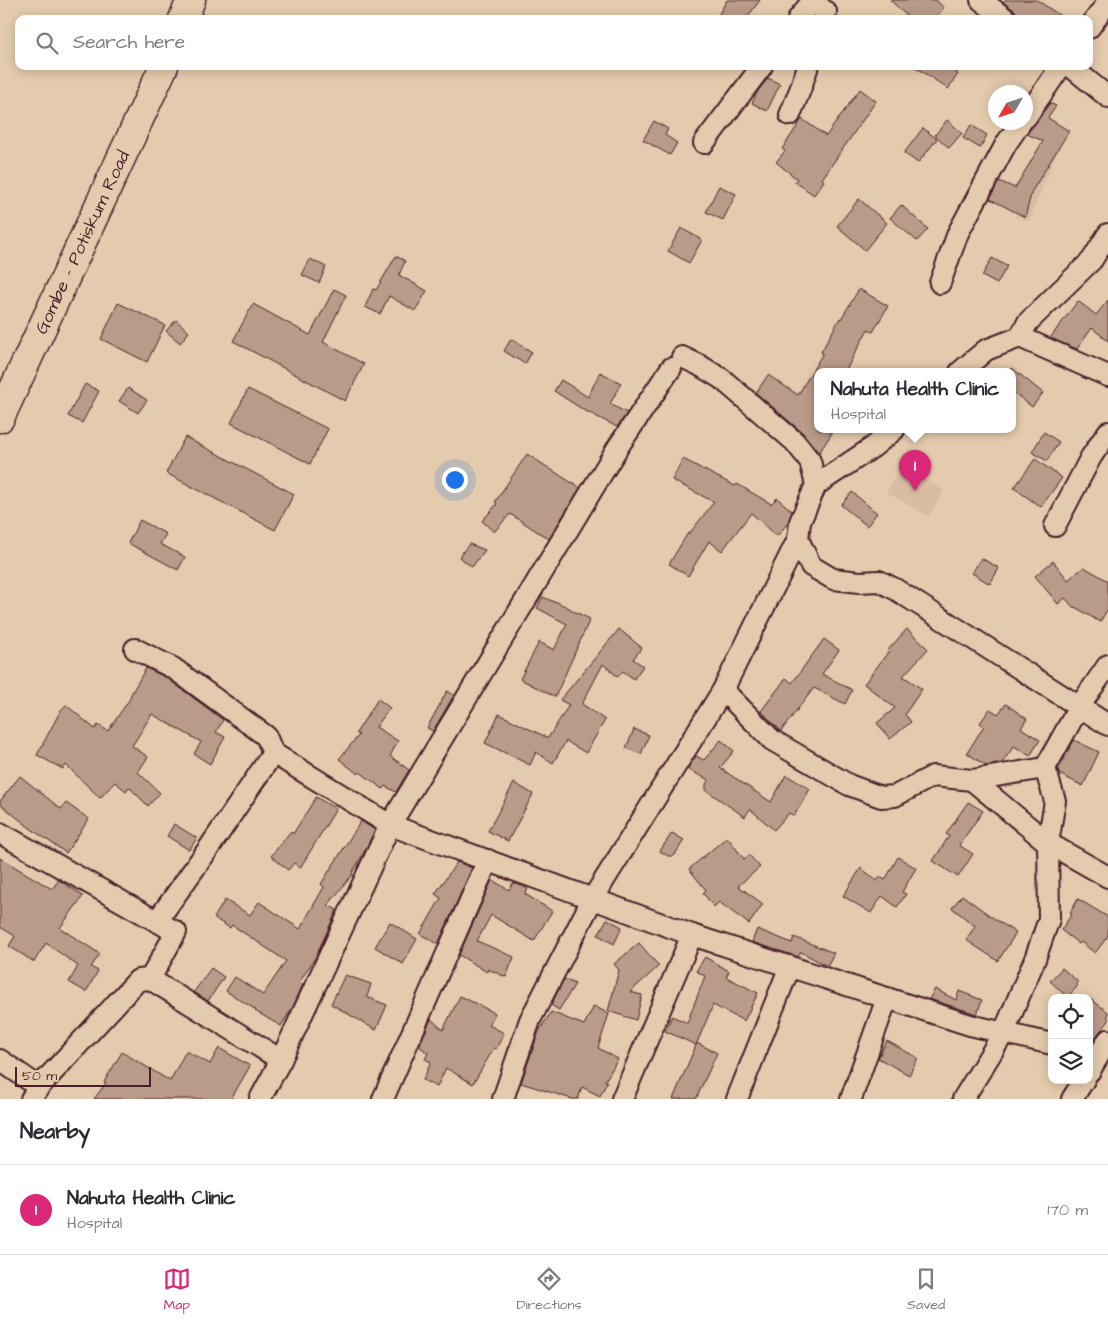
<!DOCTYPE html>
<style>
:root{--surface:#fff;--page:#f7f7f7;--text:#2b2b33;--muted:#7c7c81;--line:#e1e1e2;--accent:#db2777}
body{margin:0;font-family:"Architects Daughter",sans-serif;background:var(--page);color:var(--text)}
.controls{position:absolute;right:15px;bottom:15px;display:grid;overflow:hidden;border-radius:10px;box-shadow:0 2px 12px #0003}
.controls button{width:45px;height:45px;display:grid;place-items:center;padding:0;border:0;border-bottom:1px solid var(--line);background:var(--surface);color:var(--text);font:25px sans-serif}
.compass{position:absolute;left:988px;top:85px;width:45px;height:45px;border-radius:50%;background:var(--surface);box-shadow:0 2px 12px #0003;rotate:231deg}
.scale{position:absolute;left:15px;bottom:12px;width:136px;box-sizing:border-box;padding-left:5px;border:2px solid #4a1f2b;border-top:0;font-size:14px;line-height:18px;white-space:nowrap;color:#4a1f2b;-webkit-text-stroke:4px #e5cbad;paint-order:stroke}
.you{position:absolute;left:454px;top:479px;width:18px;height:18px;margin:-12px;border:4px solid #fff;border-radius:50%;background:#1a73e8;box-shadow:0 0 0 8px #1a73e833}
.badge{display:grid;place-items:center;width:32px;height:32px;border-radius:50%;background:var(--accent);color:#fff;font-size:16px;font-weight:700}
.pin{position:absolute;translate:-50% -41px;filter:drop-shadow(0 1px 2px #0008)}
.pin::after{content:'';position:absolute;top:26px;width:18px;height:15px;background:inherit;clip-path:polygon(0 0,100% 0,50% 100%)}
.popup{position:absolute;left:814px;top:368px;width:202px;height:65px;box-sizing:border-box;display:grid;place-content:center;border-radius:10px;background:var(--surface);filter:drop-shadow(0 1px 4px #0005);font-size:16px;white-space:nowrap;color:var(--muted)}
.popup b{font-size:19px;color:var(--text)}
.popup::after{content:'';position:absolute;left:50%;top:100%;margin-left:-10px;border:10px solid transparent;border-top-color:var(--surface)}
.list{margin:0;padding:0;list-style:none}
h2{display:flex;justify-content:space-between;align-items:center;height:65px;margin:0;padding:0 20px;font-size:21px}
h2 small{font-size:16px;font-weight:400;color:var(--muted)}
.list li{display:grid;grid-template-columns:32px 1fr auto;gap:15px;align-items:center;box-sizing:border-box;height:90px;padding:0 20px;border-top:1px solid var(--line)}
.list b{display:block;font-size:19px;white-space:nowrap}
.list p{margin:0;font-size:16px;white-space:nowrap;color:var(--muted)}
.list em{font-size:16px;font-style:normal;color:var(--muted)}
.icon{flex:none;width:28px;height:28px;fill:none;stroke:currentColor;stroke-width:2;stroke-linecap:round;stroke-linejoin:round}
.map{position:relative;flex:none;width:1108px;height:1099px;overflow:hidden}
.search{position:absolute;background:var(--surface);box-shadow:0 2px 12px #0003;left:15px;right:15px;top:15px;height:55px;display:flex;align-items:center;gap:12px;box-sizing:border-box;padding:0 18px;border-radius:10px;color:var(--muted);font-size:19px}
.sheet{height:155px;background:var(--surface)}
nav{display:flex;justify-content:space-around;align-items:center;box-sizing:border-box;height:70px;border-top:1px solid var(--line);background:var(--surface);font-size:14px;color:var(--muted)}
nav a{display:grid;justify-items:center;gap:2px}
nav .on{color:var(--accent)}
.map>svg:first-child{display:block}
</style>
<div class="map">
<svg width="1108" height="1099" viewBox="0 0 1108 1099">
<rect width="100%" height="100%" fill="#e5cbad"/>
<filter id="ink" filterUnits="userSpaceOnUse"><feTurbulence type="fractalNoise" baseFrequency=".02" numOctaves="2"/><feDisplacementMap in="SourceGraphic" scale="10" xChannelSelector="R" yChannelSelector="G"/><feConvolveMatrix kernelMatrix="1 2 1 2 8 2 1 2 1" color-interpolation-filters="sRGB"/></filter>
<g filter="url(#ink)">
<g fill="#d8bda2">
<path d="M1054,128L1064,135L1029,221L1015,217Z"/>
<path d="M901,466L944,490L929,517L886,492Z"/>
</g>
<g fill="#ba9b89" stroke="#4a1f2b">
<path d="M727,0H760L746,19H716Z"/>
<path d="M890,0H936L944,8L934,19H910Z"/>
<path d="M1005,0H1037L1065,19H1018L1017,14L1014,10L1003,2Z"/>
<path d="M914,66H946L958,74L948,89Z"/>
<path d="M768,78L780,84L767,111L752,103L758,91Z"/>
<path d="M860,89L876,101L822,179L824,181L814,195L795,182L797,179L776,162L785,151L782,149L802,119L826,136Z"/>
<path d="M1050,103L1056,106L1048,118L1069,131L1032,191L1025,217L990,199L999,181L1015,188L1043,141L1027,134Z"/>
<path d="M947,120L962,133L949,148L935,135Z"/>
<path d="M654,121L668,129L665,135L677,143L670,155L643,140Z"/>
<path d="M971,125L987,135L980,148L963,138Z"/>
<path d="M923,128L937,139L918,163L904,153Z"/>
<path d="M719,186L736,194L723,220L706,212Z"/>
<path d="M859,199L887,223L865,250L837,226Z"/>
<path d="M901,205L928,229L917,241L890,218Z"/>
<path d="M681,228L702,240L689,263L668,251Z"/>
<path d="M396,256L405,261L399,275L427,291L415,311L389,296L380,314L365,307L373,289L376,290Z"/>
<path d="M992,258L1007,266L997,284L982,276Z"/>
<path d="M310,259L326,267L319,283L302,275Z"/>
<path d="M334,289L346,295L323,342L364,364L345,401L233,341L253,304L310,335Z"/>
<path d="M859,289L888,306L873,332L868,329L845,372H818V430H826L832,433L819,453L803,433L756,393L768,375L798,395L823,353L821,352L840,318L841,319Z"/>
<path d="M1108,300V341L1092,328L1077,349L1050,338L1078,301L1096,315Z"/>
<path d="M118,303L165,325L147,362L101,339Z"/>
<path d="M176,320L189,332L180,343L166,331Z"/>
<path d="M511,339L532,352L525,364L504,351Z"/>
<path d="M1012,368L1043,393L1032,407L1012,391Z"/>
<path d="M600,372L621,383L610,404L627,413L617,427L582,409L554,391L561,380L588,397Z"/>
<path d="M85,384L99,391L82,423L68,416Z"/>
<path d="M128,388L147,400L138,413L119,401Z"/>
<path d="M248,389L328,429L310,464L231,423Z"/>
<path d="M1044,432L1059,442L1047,461L1032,452Z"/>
<path d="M185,437L294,494L275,530L166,473Z"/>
<path d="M527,454L572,483L573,482L580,488L549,539L510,514L494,532L482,521L497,504L495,502Z"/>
<path d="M683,459L735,486L737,484L771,504L777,498L792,511L788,523L777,536L751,513L722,551L709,541L688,576L669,564L688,533L689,534L714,502L672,480Z"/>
<path d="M1035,459L1062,478L1041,507L1014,488Z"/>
<path d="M852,492L877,513L867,526L841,505Z"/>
<path d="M140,520L166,534L160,544L185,557L178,570L128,543Z"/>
<path d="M469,544L485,550L472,567L459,557Z"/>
<path d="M981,558L999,568L990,584L972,573Z"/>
<path d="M1053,561L1068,580L1084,567L1108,581V608L1100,622L1075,607L1074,608L1065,598L1058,604L1035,576Z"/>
<path d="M543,597L554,602L555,601L571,609V610L590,619L555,697L520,679L539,642L554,650L567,624L537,608Z"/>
<path d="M619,629L642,648L633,659L643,666L634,679L623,671L618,677L603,664L582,704L605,720L586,753L566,741L553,763L536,752L530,765L485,743L499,714L548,738L569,705L560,700Z"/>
<path d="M907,629L928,649L903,676L922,689L905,714L911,722L890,739L877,723L895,708L864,684L889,651L888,650Z"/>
<path d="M824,639L839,650L822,674L852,690L845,704L814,688L781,731L761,711L786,678L792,683Z"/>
<path d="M146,668L167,678L223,720L216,732L225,737L210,764L194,754L201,742L152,714L132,746L148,757L138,772L160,793L148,806L129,787L126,791L115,782L100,798L66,765L63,769L37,755L61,710L66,705L95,729L98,725L108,731L131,697L130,696Z"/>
<path d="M447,691L454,695L433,731L427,728Z"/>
<path d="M378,699L390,708L376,727L398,741L390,756L409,770L396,792L385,786L383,789L360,772L358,774L339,759L359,735L356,733Z"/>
<path d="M1006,704L1027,719L1021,728L1040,740L1030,756L1014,746L1002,763L986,766L967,753L984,726L980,723L990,709L998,714Z"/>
<path d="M634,729L649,735L641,754L626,748Z"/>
<path d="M721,740L734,751L720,768L771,802L786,775L810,789L794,816L789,813L774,830L750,809L745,817L706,790V784L709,780L687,769L696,756L704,760Z"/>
<path d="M1074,740L1099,752L1083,786L1059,774L1058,769Z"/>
<path d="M20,776L61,809L66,803L89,819L66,853L30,828L0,804V801Z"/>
<path d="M514,783L533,794L508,841L488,831Z"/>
<path d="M316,797L336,809L300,868L294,863L288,870L271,856L291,831L293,834Z"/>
<path d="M968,802L983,811L959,845L973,854L958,877L933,861L949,836L946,834Z"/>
<path d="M361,821L375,830L362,856L352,873L353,874L328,905L337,910L315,958L300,981L303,984L294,1005L281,1026L255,1011L256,1010L226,991L235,977L263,995L286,961L232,925L230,928L214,918L225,900L250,915L259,902L300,929L324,887L321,884Z"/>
<path d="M174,824L197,838L189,850L167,836Z"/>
<path d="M672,833L684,840L674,856H668L660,851Z"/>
<path d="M727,837L744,859L749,855L760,867L738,886L763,904L749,924L719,902L714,907L703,893L706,890L689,869Z"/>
<path d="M898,857L916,868L902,892L906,894L897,907L882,896L871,913L843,896L861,868L877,881L880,877L885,880Z"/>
<path d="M0,858L52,889L59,880L83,896L60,928L100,954L91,967L98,971L86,992L69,982L78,966L46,943L34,962L9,946L15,936L0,927Z"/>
<path d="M457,862L472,868L438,944L420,934L441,898L435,894Z"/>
<path d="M492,880L509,890L513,883L522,886L528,889L525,894L552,911L534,941L491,915L477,941L514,957L506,977L488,969L487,972L459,955Z"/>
<path d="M962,895L989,915L1016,933L998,961L966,940L975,926L952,908Z"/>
<path d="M1078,899L1108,917V936L1095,953L1081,942L1079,944L1061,930L1072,914L1070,913Z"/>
<path d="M607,919L622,927L614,944L598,935Z"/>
<path d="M390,922L417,939L403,964L375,947Z"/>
<path d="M757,929L792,943L794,937L834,953L827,966L801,952L798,957L752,942Z"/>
<path d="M639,943L659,966L630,992L642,995L636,1020L608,1011L619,970L614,964Z"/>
<path d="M705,957L729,971L726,977L758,993L744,1021L713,1005L696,1045L665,1031L672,1016L687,1023L705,976L696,971Z"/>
<path d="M211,968L224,977L208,1001L194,992Z"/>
<path d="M1062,968L1077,981V987L1067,997L1050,981Z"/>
<path d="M345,975L371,984L367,997L387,1005L376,1030L331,1004Z"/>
<path d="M564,979L575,984L559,1010L551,1005Z"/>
<path d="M935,989L956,1000L959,991L982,1000L977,1014L929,999Z"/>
<path d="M460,996L495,1013L489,1025L504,1033L496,1049L494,1048L473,1084L446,1068L437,1087L423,1080L431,1062L425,1059L428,1053L419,1046L431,1019L443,1030Z"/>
<path d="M1089,998L1108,1012V1022L1098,1034L1089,1047Z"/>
<path d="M594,1006L609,1014L598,1048L618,1059L605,1081L607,1082L600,1096L582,1087L578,1099H572L521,1083L539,1031L551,1012L584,1025Z"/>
<path d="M887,1041L918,1058L909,1075L878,1058Z"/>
<path d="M697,1043L717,1053L696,1099H673Z"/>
<path d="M219,1048L250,1066L231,1099H94L106,1083L104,1082L122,1052L170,1081L186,1051L210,1064Z"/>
</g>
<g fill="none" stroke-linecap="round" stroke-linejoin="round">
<defs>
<g id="street">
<path d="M812,0L826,12L824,19"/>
<path d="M981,0L1006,19"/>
<path d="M798,19L813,0"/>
<path d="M1089,28L1108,2"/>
<path d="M1070,66L1108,97"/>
<path d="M790,115L800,90L808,66"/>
<path d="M1026,117L1061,66"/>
<path d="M704,143L762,66"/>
<path d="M940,283L958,233L1006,144L1021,122"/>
<path d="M1020,337L1108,376"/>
<path d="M682,357L699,365L722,379L795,442L810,461L816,485L800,522L798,539L811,566L833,579L860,582L879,581L895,589L1108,725"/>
<path d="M960,372L986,350L1020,337L1028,322L1092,260L1108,234"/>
<path d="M816,485L873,447L894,430"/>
<path d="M1055,526L1091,457L1108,432"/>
<path d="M135,649L173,668L266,736L273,753L390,825L692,935L970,1025L1052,1044"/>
<path d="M723,690L772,740L849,785L881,797L895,796L933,776L972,780L1045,768"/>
<path d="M972,780L1048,843L1108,877"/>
<path d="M0,833L176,932L150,979"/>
<path d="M157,921L209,848L273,753"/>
<path d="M0,1060L39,1087"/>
<path d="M1089,1072L1108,1040"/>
<path d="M31,1099L39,1087L138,980L150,979L281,1060"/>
<path d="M260,1099L281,1060L390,825L618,447L671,368"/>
<path d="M383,1099L488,860"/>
<path d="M503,1099L530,1020L593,898L723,690L798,539"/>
<path d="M622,1099L692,935"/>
<path d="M737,1099L790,966"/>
<path d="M851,1099L887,998"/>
<path d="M963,1099L1003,1034L1035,959L1049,919L1048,843L1055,801L1045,768L1079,707L1108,665"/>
<path d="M1072,1099L1084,1080"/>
</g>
<g id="primary">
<path d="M183,19L191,0"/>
<path id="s1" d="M0,418L164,66"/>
</g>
</defs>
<use href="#street" stroke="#4a1f2b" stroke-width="24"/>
<use href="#primary" stroke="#4a1f2b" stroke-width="31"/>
<use href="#street" stroke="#e5cbad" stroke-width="20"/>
<use href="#primary" stroke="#e5cbad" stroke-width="28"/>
</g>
</g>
<g text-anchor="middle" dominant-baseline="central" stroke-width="4" stroke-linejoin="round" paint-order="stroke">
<g font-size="18" fill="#4a1f2b" stroke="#e5cbad">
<text stroke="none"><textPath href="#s1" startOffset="194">Gombe - Potiskum Road</textPath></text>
</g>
</g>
</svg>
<div class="controls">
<button><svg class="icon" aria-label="locate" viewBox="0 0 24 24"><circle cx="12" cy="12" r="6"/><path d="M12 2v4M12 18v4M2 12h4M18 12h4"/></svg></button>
<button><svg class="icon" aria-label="layers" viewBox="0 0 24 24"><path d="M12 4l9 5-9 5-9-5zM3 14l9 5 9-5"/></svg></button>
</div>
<svg class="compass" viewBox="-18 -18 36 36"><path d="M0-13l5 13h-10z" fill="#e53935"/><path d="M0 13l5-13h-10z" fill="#7c7c81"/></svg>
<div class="scale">50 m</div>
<div class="you"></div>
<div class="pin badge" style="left:915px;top:491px">1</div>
<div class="popup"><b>Nahuta Health Clinic</b>Hospital</div>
<div class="search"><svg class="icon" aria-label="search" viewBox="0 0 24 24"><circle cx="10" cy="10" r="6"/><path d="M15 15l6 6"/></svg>Search here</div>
</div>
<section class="sheet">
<h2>Nearby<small></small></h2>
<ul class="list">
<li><span class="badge">1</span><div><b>Nahuta Health Clinic</b><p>Hospital</p></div><em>170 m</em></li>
</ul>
</section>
<nav>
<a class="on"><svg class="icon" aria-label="map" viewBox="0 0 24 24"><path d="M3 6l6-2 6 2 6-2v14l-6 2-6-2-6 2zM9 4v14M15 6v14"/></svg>Map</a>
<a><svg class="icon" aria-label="directions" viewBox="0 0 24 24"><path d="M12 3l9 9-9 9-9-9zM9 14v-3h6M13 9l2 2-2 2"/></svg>Directions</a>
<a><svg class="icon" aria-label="saved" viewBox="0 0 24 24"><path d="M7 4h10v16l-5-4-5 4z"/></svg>Saved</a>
</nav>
